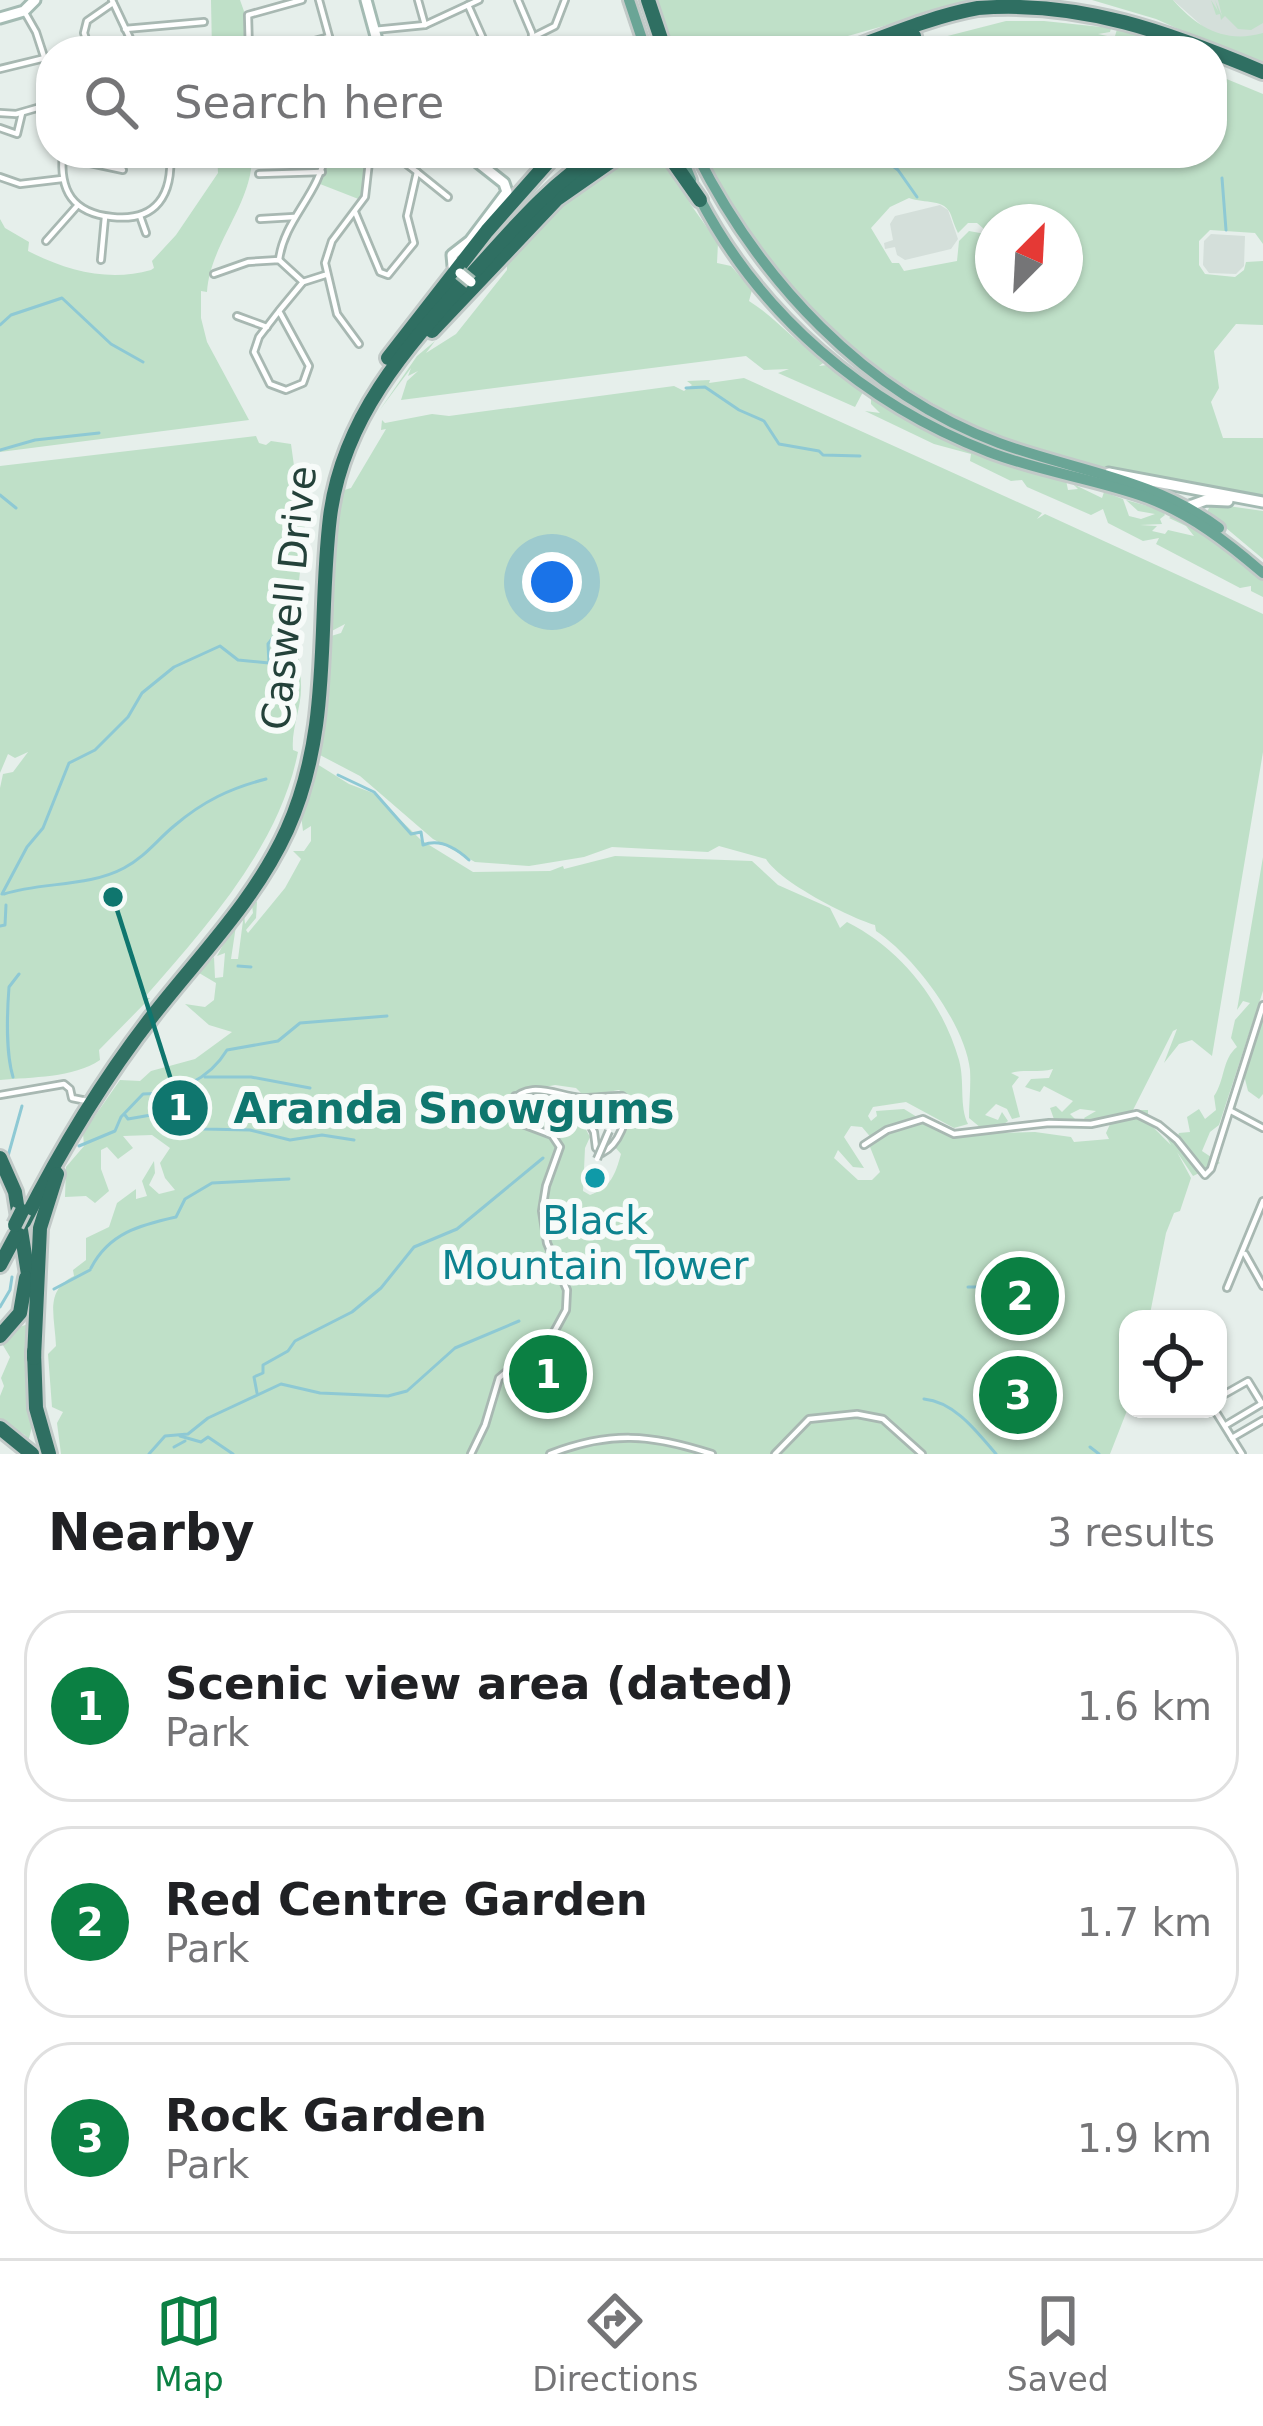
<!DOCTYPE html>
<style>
:root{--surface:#fff;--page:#f6f6f6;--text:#202124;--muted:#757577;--line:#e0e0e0;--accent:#0b8043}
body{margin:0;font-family:"DejaVu Sans",sans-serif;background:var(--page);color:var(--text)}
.controls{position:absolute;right:36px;bottom:36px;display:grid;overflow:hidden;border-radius:24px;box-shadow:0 3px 9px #0004}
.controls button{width:108px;height:108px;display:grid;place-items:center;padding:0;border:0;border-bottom:3px solid var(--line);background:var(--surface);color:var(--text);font:60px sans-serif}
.compass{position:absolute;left:975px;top:204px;width:108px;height:108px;border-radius:50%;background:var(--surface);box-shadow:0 3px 9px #0004;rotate:24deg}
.you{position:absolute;left:552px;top:582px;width:42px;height:42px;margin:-30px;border:9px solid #fff;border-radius:50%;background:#1a73e8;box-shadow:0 0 0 18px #1a73e833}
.badge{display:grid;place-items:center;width:78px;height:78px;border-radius:50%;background:var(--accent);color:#fff;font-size:39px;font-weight:700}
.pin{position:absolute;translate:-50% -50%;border:6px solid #fff;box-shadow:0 3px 12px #0006}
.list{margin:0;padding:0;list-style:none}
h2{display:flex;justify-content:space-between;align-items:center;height:156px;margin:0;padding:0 48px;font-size:51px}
h2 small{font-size:39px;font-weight:400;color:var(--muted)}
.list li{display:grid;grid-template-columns:78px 1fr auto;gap:36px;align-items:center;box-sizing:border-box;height:192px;margin:0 24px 24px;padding:0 24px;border:3px solid var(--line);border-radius:48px}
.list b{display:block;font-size:45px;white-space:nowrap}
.list p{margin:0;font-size:39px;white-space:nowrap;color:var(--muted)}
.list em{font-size:39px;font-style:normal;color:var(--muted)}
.icon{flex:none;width:66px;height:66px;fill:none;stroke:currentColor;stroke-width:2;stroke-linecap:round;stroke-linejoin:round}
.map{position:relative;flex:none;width:1263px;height:1454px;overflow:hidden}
.search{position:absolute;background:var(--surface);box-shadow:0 3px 9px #0004;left:36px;right:36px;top:36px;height:132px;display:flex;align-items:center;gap:30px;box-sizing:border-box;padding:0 42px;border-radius:48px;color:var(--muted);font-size:45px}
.sheet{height:804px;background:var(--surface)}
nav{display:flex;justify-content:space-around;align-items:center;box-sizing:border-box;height:168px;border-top:3px solid var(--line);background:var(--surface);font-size:33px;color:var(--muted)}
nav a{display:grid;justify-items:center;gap:6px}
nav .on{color:var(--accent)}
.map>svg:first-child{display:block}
</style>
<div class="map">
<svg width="1263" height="1454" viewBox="0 0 1263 1454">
<rect width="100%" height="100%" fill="#e6efeb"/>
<g fill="#d4dfda">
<path d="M1173,0H1263V57L1240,40L1209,32Z"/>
<path d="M940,205L948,210L958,239L951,249L905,260L897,255L895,247L885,249L884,243L893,240L890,224L895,216Z"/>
<path d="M1211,234L1245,236L1244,266L1236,274L1209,273L1203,265L1204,241Z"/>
</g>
<g fill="#bfe0c8" fill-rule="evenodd">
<path d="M211,0H240L245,14L247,51H212Z"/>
<path d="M651,0H977L794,51H667Z"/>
<path d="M1092,0H1173C1197,27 1224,44 1263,33V67L1156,19Z"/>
<path d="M1211,0L1218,11L1215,0L1222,16L1218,0H1263V23L1251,30L1238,29L1225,16L1221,20L1220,14L1216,15Z"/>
<path d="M1006,21H1044L1111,28L1110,32L1098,34L1112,37L1121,48L1115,36L1118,26L1186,51H1175L1153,41L1151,44L1159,51H889Z"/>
<path d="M1212,73L1263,94V244L1255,233L1210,230L1199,241V265L1205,274L1235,277L1244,270L1246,262L1263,261V325L1236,324L1214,351L1219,388L1211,402L1223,438H1263V498C1192,484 1116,476 1046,454C895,406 773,295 703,153H1212ZM909,198C925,204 945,198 951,215C953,221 955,227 958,233L968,223H977L991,235L969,231L959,241L957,261L904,271L899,263H892L871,228L890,207ZM993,222H1065V294H993Z"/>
<path d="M217,153H252C254,203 210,243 207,292L201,291V318L207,342L249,420L0,452V219L5,228L29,242L28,251C67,271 109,282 151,270L154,268L152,261L176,235L218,173Z"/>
<path d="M629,153H664L691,205L718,243L717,263L731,266L752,290L749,301C778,319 796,345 826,361L819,366L827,365L863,392L855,407L778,373L789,369L764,370L746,356L401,400L407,381L418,371L408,376L411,368L379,411L417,356L435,341L426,353L456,334L507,270V262C528,241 543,216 565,197C584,180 608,167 629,153Z"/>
<path d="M326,163L367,165L361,200L320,184Z"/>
<path d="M744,378L1042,513L1037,519L1045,514L1263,614V752L1212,1056L1192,1040L1179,1044L1164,1063L1177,1029L1173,1031L1133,1110H1148V1116L1138,1113L1088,1124L1084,1118L1096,1111L1080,1109L1070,1114L1078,1122H1055L1050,1108L1056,1106L1062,1112L1073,1101L1044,1086L1040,1092L1025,1087L1031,1079L1049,1078L1053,1069C1039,1073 1024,1069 1011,1073L1019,1077L1012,1086L1020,1117L1012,1119L1007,1109L996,1104L985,1115L998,1120L1002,1112L1008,1121L1000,1127L981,1128L969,1118C969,1103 971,1086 970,1070C965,1024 914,956 876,931L875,925C848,917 780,882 766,859L719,846L708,852L612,847L584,857L529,866L475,862L433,839L360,776L318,754L328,637L341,633L345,624L328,633L341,491L351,488L386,429L381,430L382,420L385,423L432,414L449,416L674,386L684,391L692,385L687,381L710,380L709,383Z"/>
<path d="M871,398L933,434L1018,468L1066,480L1068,490L1078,489L1073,484L1102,498L1104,492L1123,499L1129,516L1141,519L1155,514L1138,511L1126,500L1162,510L1165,515L1160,519L1162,524L1140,525L1157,526L1152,531L1165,534L1168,530L1194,536L1186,526L1169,518L1175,514L1217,539L1263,578V597L1251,591V586L1240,588L1156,544L1159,538L1143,541L1108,523L1103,509L1091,515L1027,487L1022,480L1011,481L970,461L971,454L934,444L865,411L880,413L871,404Z"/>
<path d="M256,436L259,443L266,445L271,441L291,444L295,473L306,470C309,517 300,563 296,610C294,635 301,661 301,685C302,707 291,728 293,750L298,752C279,847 206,927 144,998H150L99,1050L100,1060C73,1078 32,1077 0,1080V788L3,774L13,772L28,752L15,758L8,754L0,773V466Z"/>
<path d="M1221,505L1263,511V559L1207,512L1210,506L1218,508Z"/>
<path d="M317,764L349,784L373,793L421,840L473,872L550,871L563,866L564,869L615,856L752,861L778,885L830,908L840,928L847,922C901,949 942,1001 959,1060C965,1082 959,1106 968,1124L954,1128L906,1102L873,1107L868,1116L871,1121L877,1116L876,1111L904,1109L917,1117L903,1128L925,1120L949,1134L1035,1132L1071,1137L1074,1142L1109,1139L1106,1133L1111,1122C1146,1113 1147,1122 1171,1145L1165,1135L1176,1141L1179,1133L1190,1132L1187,1117L1199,1109L1205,1119L1216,1110L1214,1096C1225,1080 1222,1059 1237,1047L1231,1038L1235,1020L1250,1003L1243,1001L1237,1010L1263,857V991L1219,1125L1210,1132L1202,1151L1220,1163L1193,1176L1177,1152L1191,1178L1180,1211L1174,1213L1166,1233L1149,1319H1128V1408L1110,1454H61L57,1423L63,1412L52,1407L48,1354L56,1346C55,1316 44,1291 74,1276L73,1270L86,1260V1238L109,1227L117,1203L136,1189V1199L147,1196L142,1181L154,1161L155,1173L149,1185L159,1194L175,1190L165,1178L160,1163L170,1148L152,1135L123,1136L133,1148L118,1159L107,1147L101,1150V1169L109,1191L95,1203L86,1196L65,1197L66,1167L84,1146L83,1133L120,1080L140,1081L151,1071L195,1059L232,1032L209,1025L185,1004L205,1007L214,1000L216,983L194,970L207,953L204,967L214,957L215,978L223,977L225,953L217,956L237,919L231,959H238L244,913L245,924L253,913L251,898L257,902L256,918L246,930L248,933L285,888L301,859L293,851H304L311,841V826L303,831L301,815ZM555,1085L576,1088L584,1096L619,1090L634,1101L615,1147L621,1154C615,1175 611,1187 590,1195L583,1191L585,1148L590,1137L581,1120L520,1099L512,1103L516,1118L556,1133L554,1138L515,1124L506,1116L507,1100L515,1093ZM851,1126L862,1127L873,1140L870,1147L880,1172L872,1180H858L834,1158L838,1150L853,1167L864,1168L844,1137Z"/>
<path d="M1263,1015V1094L1259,1099L1248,1091L1244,1075Z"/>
<path d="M28,1324L33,1423L28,1442L25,1435L0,1420V1396L4,1386L1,1378L10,1357L1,1342L14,1329Z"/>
</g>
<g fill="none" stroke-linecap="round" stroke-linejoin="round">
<g stroke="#8ec9d4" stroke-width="3">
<path d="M876,153L898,170L917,197"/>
<path d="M1222,178L1226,230"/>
<path d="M0,325L11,315L62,298L111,344L143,362"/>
<path d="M686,388L705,387L739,410L764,421L779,444L819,451L823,455L860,456"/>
<path d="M0,450L35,440L99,433"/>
<path d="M0,495L16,508"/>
<path d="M338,775L374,792L411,834L421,832L423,845C440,838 456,848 469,860"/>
<path d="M2,894L27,847L43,828L69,763L95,750L128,717L142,693L174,667L220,646L238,660L269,663L268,644L278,631L297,626"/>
<path d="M4,894C41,882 89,887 124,868C145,857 157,840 174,826C203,801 231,788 266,779"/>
<path d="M0,926L5,925L6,905"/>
<path d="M238,966L251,967"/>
<path d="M13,1077C6,1054 7,1013 9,987L19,974"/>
<path d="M205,1077H251L310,1088"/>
<path d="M125,1115L128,1119L174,1111L204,1129L250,1130L290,1140L322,1135L354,1140"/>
<path d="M79,1146L115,1131L121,1117L143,1094C176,1094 209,1080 227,1050L278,1041L300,1023L387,1016"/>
<path d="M8,1156L22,1106"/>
<path d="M91,1268C109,1233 140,1225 176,1217L185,1199L212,1183L289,1179"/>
<path d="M1012,1277L1030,1285"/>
<path d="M968,1287H994L1001,1292L1019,1287L1028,1292L1041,1291"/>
<path d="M54,1289L90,1270"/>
<path d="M0,1307L10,1290L12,1277"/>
<path d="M257,1393L254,1377L263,1373V1365L288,1351L295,1341L352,1312L381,1288L414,1247L457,1229L543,1158"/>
<path d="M924,1399C955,1402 977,1432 996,1454"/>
<path d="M1018,1399L1023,1404"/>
<path d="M180,1436L201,1442L208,1437L233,1454"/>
<path d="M174,1447L185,1441"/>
<path d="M1090,1447L1099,1454"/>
<path d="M149,1454L165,1436L188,1434L208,1418L281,1384L320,1393L388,1396L407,1391L455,1348L519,1321"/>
</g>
<defs>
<g id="street">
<path d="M112,0L136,51"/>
<path d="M319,0L333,51"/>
<path d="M418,0L425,25"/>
<path d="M518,0L532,33V51"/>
<path d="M468,5L484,41L474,51"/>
<path d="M24,11L36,32L51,78"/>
<path d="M125,29L204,22"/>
<path d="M374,30L425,25L479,0"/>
<path d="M533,37L555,26L565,0"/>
<path d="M90,51L84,33L87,21L113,3"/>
<path d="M249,51L248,15L302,0"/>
<path d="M277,51L329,37"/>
<path d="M0,69L45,58"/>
<path d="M0,113L16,114L51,104"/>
<path d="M0,128L17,134L22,113"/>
<path d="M63,153C59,191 73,213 112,217C157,222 173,194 170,153"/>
<path d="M62,157L123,170"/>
<path d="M417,172L448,197"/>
<path d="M259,174L322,172"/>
<path d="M0,177L20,184L62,179"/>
<path d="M355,212L380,272L388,275L414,243L407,216L417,172L392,153"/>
<path d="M140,216L146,233"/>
<path d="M260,219L294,217"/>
<path d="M46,241L77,206"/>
<path d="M101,260L105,217"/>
<path d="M279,260C284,219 320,194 325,153"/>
<path d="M214,274L248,262L279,260L303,282"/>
<path d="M279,311L259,337L254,352L270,384L286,390L303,383L309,366L279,311L303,282L325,275"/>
<path d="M237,316L267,327"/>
<path d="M359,344L337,314L325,263L332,241L365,197L370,153"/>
<path d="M0,1095L64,1084L70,1089L72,1098L87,1101"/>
<path d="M1231,1111L1263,1128"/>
<path d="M864,1145L887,1130L923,1119L954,1134L1049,1123L1091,1124L1137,1114L1159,1125L1177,1140L1205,1175L1211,1169L1263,1005"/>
<path d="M1245,1254L1263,1286"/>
<path d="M1227,1288L1263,1201"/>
<path d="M1218,1398L1248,1381L1262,1404"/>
<path d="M1214,1409L1242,1454"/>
<path d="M1226,1425L1263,1403"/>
<path d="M1232,1438L1263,1420"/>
<path d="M471,1454L485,1425L499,1378L554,1332L566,1310L567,1290L547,1243L542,1211L546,1186L560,1147L552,1135L512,1120L508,1105C528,1078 554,1095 581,1098C594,1099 609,1095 622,1096L627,1100C628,1119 619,1145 602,1153L596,1148L594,1132L584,1114H569L515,1096"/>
<path d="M550,1454C610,1431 651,1434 712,1454"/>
<path d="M775,1454L809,1419L857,1414L883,1419L922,1454"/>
</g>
<g id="secondary">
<path d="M366,0L380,51"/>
<path d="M0,18L24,11L35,0"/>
<path d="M453,266L452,255L470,241L507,192L504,183L466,153"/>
<path d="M1109,473L1263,502"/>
<path d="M1187,507L1206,500L1228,501"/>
</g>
<g id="primary">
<path d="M629,0L646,51"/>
<path d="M680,153L691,180"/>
<path d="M696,153C759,279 864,393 999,443C1075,471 1152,478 1219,528"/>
<path d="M699,197C760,315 865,404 989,452C1041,472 1096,479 1148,498C1192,515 1227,542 1263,573"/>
</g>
<g id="highway">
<path d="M648,0L665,51"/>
<path d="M846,51C889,35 933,16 978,8C1082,0 1170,33 1263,72"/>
<path d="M882,51L914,36"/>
<path d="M667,153L700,200"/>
<path d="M432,331L557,199L623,153"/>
<path d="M388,358L487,231L556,153"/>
<path d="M0,1158L15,1192L30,1287"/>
<path d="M24,1222C61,1149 104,1078 154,1014C201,954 255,900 287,830C333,728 317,624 330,517C343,412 413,340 481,264C517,224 553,182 600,153"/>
<path d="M0,1265L16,1235"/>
<path d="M0,1336L20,1313L26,1278"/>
<path d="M34,1351L36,1408L49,1454"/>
<path d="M34,1358L40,1228L57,1174"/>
<path d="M0,1428L32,1454"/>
</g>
</defs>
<use href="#street" stroke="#a8b8b2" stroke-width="10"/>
<use href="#secondary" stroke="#a4bbb3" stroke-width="15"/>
<use href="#primary" stroke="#c2cac8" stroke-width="16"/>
<use href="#highway" stroke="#c2cac8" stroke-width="20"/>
<use href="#street" stroke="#fff" stroke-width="4.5"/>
<use href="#secondary" stroke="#fff" stroke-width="9"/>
<use href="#primary" stroke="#6aa596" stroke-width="10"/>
<use href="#highway" stroke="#2f6f62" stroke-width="14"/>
<defs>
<path id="street-bridge" d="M597,1159L609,1131"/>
<path id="secondary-bridge" d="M460,273L471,282"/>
<path id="highway-bridge" d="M15,1225L22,1211"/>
</defs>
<use href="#street-bridge" stroke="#a8b8b2" stroke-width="10" stroke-linecap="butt"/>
<use href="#secondary-bridge" stroke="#a4bbb3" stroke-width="15" stroke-linecap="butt"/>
<use href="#highway-bridge" stroke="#c2cac8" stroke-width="20" stroke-linecap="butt"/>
<use href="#street-bridge" stroke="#fff" stroke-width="4.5"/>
<use href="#secondary-bridge" stroke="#fff" stroke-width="9"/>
<use href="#highway-bridge" stroke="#2f6f62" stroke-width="14"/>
</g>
<circle fill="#0f9aa8" stroke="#f7fbf9" stroke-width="4.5" cx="595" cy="1178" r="12"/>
<g text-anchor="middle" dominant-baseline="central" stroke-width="12" stroke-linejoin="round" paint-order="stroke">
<g font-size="39" fill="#24423a" stroke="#f7fbf9">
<text transform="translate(289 598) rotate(-84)">Caswell Drive</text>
</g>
<g font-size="39" fill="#0d838f" stroke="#f7fbf9">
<text x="595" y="1220">Black<tspan x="595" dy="45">Mountain Tower</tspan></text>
</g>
</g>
<path fill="none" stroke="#0f766e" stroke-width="4.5" d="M113 897L180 1108"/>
<g fill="#0f766e" stroke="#f7fbf9" stroke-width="4.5">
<circle cx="113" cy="897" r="12"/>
<circle cx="180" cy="1108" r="30"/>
</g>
<g font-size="36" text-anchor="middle" font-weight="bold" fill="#fff">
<text x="180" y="1120">1</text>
</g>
<g font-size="42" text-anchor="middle" font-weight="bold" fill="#0f766e" stroke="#f7fbf9" stroke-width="12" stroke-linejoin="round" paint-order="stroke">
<text x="454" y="1123">Aranda Snowgums</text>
</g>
</svg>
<div class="controls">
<button><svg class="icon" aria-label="locate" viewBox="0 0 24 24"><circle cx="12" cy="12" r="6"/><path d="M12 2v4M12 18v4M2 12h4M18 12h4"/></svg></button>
</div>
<svg class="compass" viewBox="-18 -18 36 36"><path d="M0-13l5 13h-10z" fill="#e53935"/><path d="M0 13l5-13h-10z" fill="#757577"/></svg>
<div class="you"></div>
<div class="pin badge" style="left:548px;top:1374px">1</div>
<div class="pin badge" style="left:1020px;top:1296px">2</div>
<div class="pin badge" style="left:1018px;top:1395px">3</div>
<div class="search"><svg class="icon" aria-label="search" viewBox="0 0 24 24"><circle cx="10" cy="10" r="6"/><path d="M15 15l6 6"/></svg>Search here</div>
</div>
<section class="sheet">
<h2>Nearby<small>3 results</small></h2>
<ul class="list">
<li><span class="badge">1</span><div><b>Scenic view area (dated)</b><p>Park</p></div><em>1.6 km</em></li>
<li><span class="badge">2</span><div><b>Red Centre Garden</b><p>Park</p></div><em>1.7 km</em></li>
<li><span class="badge">3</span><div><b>Rock Garden</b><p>Park</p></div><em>1.9 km</em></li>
</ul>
</section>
<nav>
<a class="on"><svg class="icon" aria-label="map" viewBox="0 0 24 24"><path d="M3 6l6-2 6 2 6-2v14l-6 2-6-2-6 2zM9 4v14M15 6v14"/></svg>Map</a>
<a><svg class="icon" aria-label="directions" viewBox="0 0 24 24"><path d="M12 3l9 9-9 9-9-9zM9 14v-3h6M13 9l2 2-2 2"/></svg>Directions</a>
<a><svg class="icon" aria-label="saved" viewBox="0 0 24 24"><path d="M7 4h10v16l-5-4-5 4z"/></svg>Saved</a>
</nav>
